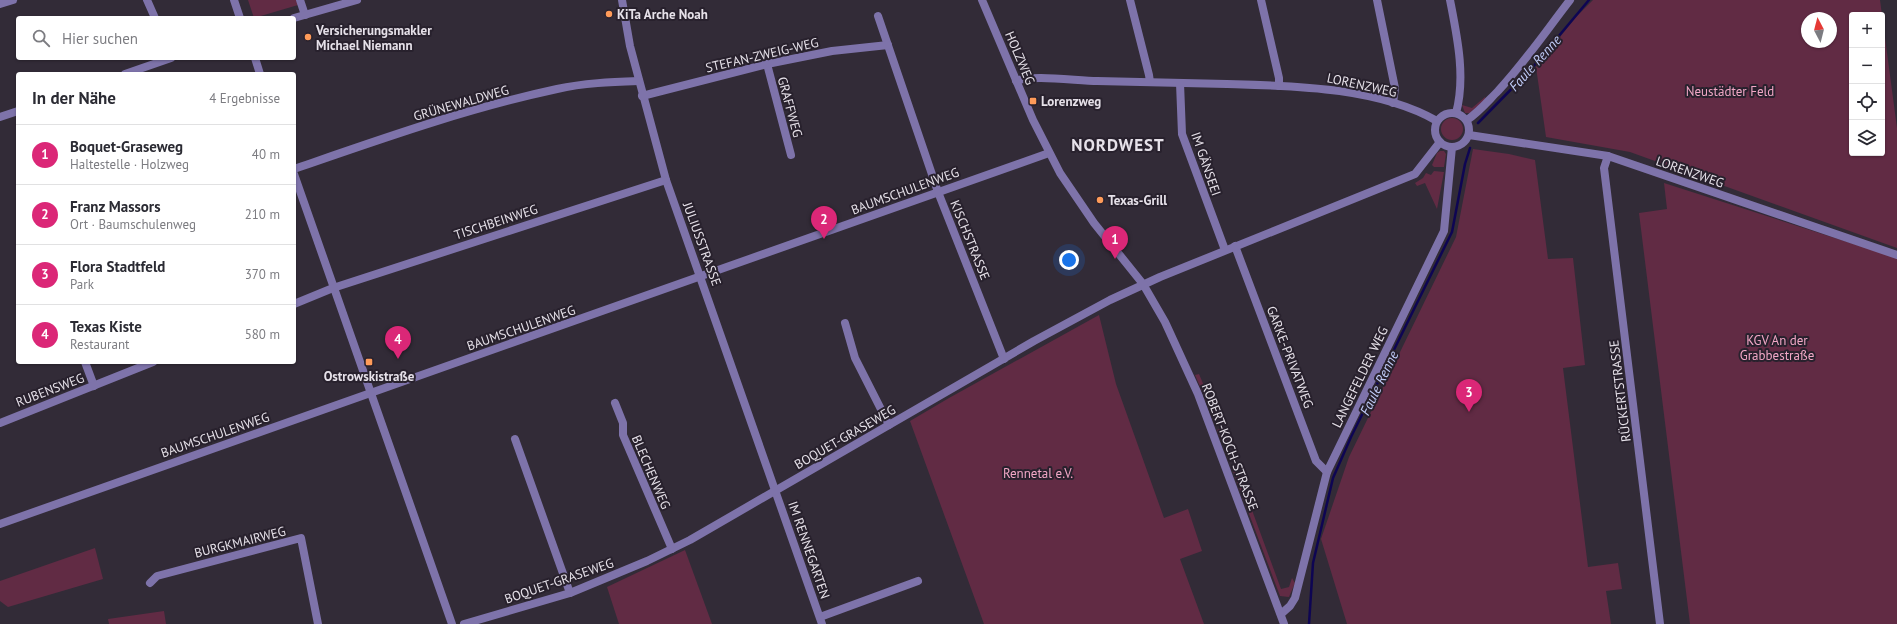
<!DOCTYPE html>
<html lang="de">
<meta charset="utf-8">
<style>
:root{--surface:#fff;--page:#f7f7f7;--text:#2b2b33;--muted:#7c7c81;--line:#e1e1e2;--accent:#db2777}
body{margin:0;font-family:"PT Sans",sans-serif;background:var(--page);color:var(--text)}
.controls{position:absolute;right:12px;top:12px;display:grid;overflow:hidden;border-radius:4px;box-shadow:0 1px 3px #0004}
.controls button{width:36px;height:36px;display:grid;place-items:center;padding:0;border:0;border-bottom:1px solid var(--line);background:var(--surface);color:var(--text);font:20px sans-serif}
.compass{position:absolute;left:1801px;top:12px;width:36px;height:36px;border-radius:50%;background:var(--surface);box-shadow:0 1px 3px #0004;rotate:353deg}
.you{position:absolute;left:1069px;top:260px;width:14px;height:14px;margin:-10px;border:3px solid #fff;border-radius:50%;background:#1a73e8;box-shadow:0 0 0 6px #1a73e833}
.badge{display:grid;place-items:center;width:26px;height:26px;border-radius:50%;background:var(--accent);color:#fff;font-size:13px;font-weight:700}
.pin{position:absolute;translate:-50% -33px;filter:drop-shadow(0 1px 2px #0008)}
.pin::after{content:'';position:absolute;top:21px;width:14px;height:12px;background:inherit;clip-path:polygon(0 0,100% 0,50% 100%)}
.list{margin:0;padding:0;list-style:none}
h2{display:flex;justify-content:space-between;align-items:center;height:52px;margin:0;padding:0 16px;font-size:17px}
h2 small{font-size:13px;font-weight:400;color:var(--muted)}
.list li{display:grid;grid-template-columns:26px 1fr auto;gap:12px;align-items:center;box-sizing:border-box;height:60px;padding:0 16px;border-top:1px solid var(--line)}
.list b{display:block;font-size:15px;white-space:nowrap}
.list p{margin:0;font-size:13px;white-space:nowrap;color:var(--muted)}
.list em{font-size:13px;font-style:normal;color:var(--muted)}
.icon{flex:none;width:22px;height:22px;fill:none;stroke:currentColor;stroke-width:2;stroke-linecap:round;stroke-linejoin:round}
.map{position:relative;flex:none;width:1897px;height:624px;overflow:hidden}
.search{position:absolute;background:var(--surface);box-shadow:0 1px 3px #0004;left:16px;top:16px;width:280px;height:44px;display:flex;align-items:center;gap:10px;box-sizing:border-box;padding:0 14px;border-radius:4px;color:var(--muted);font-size:15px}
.panel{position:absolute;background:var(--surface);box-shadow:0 1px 3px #0004;left:16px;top:72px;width:280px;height:292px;border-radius:4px}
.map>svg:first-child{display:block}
</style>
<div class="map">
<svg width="1897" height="624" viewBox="0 0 1897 624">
<rect width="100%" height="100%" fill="#322b37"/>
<g fill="#612b44" fill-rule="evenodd">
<path d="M248,0H296L298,5L254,18Z"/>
<path d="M1593,0H1880L1897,128V248L1630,152L1546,137L1536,67L1576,17ZM1852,15H1882V153H1852ZM1807,18H1831V42H1807Z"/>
<path d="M1485,97L1486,99L1470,113H1465L1462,105L1472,108Z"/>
<circle cx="1452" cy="129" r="11"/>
<path d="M1473,149L1509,154L1535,160L1548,259L1573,258L1585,365L1563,368L1588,567L1618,563L1622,589L1606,591L1611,624H1347L1321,539L1349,457L1456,237Z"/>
<path d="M1440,151H1444L1446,154L1444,167H1434L1432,165L1437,153Z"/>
<path d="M1434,171L1444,172L1437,209L1425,183L1417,186L1415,183L1423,178L1426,173L1431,175Z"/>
<path d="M1664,183L1897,258V624H1690L1639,213L1667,209Z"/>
<path d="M1099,315L1116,384L1164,518L1188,509L1202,551L1180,559L1204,624H984L910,421L949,398Z"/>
<path d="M1199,374L1210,400H1206L1195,375Z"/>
<path d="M1222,428L1227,442H1222L1217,430Z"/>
<path d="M1235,464L1281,589L1289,587L1292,578L1295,583L1289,597L1280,596L1231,466Z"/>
<path d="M95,548L103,579L8,607L0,601V581Z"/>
<path d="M685,550L712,624H619L607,587Z"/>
<path d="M164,611L166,624H109L108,619Z"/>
</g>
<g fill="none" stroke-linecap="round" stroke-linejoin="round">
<g stroke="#0e0553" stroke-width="2.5">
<path d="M1478,123L1532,68L1589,0"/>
<path d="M1309,624L1313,563L1333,478L1351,437L1452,232L1465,164L1470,148"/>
</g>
<g stroke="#7e73aa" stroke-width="8">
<path d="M147,0L155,18"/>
<path d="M234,0L240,18"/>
<path d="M300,0L305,15"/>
<path d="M622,0L630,46L666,180L822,624"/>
<path d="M1130,0L1149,75L1150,82"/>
<path d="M1261,0L1279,78V86"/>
<path d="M1377,0L1395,88L1393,103"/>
<path d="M1450,0C1457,36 1466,77 1456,113"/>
<path d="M0,4L13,0"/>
<path d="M878,16L938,192L1004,359"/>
<path d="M294,18L357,0"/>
<path d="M255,58L260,74"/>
<path d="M767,64L791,155"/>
<path d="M125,74L171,58"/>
<path d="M1016,81C1031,74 1078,81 1097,81C1140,82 1184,83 1227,84C1294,86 1378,87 1437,121"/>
<path d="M1180,83L1182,134L1225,250"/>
<path d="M642,96L767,64L832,51L888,45"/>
<circle cx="1452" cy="130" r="17"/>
<path d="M0,117L18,111"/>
<path d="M1467,120C1479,112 1488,101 1498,91C1525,62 1546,31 1570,0"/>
<path d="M1469,135L1608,156L1897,255"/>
<path d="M1608,156L1604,168L1660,624"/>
<path d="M294,169C381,139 468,108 557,89C584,83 611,82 639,81"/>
<path d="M294,174L452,624"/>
<path d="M1235,246L1316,461L1327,472"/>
<path d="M294,304L333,288L666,180"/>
<path d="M845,323L855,358L889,425"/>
<path d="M85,362L94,386"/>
<path d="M615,403L623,423V435L672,549"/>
<path d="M0,423L153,362"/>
<path d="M515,439L570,593"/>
<path d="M0,524L1049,153"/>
<path d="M150,583L157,576L301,538L318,624"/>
<path d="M1281,614L1290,606L1295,598L1327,472L1444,231L1452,147"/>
<path d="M820,617L918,581"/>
<path d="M464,624L570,593L647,561L690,540L1034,341L1110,300L1160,277L1415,174L1440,142"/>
</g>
<path stroke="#7e73aa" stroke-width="8" d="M982,0L1033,120L1060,173L1094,223L1143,284L1165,322L1198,394L1284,624"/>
</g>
<g fill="#ff9b59" stroke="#28212d" stroke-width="1.5">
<circle cx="609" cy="14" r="4"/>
<circle cx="308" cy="37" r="4"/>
<rect x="1029" y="97" width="8" height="8" rx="2"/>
<circle cx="1100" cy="200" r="4"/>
<rect x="365" y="358" width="8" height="8" rx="2"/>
</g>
<g text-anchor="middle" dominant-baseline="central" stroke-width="4" stroke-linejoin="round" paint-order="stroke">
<g font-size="13" font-weight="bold" fill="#e6e1e9" stroke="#28212d" text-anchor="start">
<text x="617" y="14">KiTa Arche Noah</text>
<text x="316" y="30">Versicherungsmakler<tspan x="316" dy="15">Michael Niemann</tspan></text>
<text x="1041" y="101">Lorenzweg</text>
<text x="1108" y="200">Texas-Grill</text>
<text x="369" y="376" text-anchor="middle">Ostrowskistraße</text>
</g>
<g font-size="13" fill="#e6e1e9" stroke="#28212d">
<text transform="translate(762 55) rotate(-13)">STEFAN-ZWEIG-WEG</text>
<text transform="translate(1020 58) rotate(67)">HOLZWEG</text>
<text transform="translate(1362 85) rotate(12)">LORENZWEG</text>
<text transform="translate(461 103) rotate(-16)">GRÜNEWALDWEG</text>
<text transform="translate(790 107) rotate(75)">GRAFFWEG</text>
<text transform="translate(1206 164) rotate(71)">IM GÄNSEEI</text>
<text transform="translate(1690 172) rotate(19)">LORENZWEG</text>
<text transform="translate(905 191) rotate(-20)">BAUMSCHULENWEG</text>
<text transform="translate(496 222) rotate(-18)">TISCHBEINWEG</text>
<text transform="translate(970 240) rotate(68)">KISCHSTRASSE</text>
<text transform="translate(702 244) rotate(70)">JULIUSSTRASSE</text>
<text transform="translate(521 328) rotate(-19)">BAUMSCHULENWEG</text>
<text transform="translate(1290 357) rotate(69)">GARKE-PRIVATWEG</text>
<text transform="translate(1360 377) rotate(-64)">LANGEFELDER WEG</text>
<text transform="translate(50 390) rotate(-21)">RUBENSWEG</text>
<text transform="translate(1620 391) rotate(-97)">RÜCKERTSTRASSE</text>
<text transform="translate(215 435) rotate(-19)">BAUMSCHULENWEG</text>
<text transform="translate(845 437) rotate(-30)">BOQUET-GRASEWEG</text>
<text transform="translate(1230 447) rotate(69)">ROBERT-KOCH-STRASSE</text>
<text transform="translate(651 472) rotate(67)">BLECHENWEG</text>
<text transform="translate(240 542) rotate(-14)">BURGKMAIRWEG</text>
<text transform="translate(809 550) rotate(71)">IM RENNEGARTEN</text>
<text transform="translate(559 581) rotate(-19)">BOQUET-GRASEWEG</text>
</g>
<g font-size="13" fill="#f2a7c6" stroke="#28212d">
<text x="1730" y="91">Neustädter Feld</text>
<text x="1777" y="340">KGV An der<tspan x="1777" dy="15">Grabbestraße</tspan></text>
<text x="1038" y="473">Rennetal e.V.</text>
</g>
<g font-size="14" font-style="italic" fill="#c0ccf8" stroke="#28212d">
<text transform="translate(1535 63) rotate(-48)">Faule Renne</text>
<text transform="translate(1379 383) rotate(-64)">Faule Renne</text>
</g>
<g font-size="17" font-weight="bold" letter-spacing="1" fill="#e6e1e9" stroke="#28212d">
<text x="1118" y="145">NORDWEST</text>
</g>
</g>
</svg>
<div class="controls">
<button>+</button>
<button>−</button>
<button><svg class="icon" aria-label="locate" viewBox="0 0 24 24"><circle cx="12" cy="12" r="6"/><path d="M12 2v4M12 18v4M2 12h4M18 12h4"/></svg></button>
<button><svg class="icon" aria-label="layers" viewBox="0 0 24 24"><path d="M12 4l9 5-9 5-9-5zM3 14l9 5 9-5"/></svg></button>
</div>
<svg class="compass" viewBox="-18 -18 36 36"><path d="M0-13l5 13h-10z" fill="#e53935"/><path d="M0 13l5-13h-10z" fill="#7c7c81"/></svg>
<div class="you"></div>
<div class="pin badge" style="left:1115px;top:259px">1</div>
<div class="pin badge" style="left:824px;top:239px">2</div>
<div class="pin badge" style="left:1469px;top:412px">3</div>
<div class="pin badge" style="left:398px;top:359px">4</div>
<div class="search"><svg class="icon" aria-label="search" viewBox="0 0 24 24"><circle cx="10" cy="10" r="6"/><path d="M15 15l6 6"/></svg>Hier suchen</div>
<section class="panel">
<h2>In der Nähe<small>4 Ergebnisse</small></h2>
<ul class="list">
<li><span class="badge">1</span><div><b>Boquet-Graseweg</b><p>Haltestelle · Holzweg</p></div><em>40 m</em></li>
<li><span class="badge">2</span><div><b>Franz Massors</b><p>Ort · Baumschulenweg</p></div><em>210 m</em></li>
<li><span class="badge">3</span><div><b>Flora Stadtfeld</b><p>Park</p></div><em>370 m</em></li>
<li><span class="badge">4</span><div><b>Texas Kiste</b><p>Restaurant</p></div><em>580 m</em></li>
</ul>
</section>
</div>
